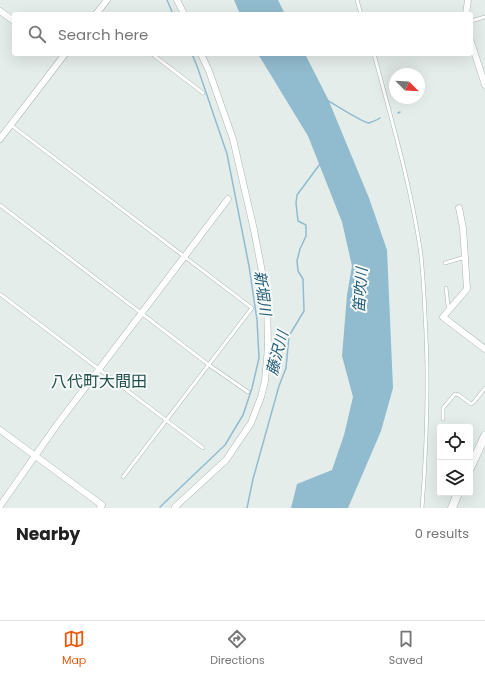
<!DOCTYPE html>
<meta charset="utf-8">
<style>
:root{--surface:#fff;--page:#f6f6f6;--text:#222;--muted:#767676;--line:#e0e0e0;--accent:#ea580c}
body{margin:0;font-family:Poppins,"Noto Sans JP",sans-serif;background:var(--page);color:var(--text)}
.controls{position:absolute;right:12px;bottom:12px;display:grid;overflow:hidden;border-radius:4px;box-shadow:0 4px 16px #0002}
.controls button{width:36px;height:36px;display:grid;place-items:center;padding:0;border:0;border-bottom:1px solid var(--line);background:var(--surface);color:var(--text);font:20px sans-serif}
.compass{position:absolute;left:389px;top:68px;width:36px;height:36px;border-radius:50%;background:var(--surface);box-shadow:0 4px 16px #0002;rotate:114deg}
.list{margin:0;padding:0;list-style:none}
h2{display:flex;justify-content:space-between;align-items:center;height:52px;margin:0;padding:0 16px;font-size:17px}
h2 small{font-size:13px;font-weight:400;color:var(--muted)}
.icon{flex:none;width:22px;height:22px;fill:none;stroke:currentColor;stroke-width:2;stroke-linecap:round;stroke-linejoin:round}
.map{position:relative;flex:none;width:485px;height:508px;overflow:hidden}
.search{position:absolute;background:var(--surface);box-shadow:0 4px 16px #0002;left:12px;right:12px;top:12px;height:44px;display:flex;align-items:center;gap:10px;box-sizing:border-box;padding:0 14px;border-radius:4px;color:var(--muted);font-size:15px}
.sheet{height:112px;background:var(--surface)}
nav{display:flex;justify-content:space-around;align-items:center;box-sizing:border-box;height:56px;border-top:1px solid var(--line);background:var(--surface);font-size:11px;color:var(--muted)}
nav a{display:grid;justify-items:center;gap:2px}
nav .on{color:var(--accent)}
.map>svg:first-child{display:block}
</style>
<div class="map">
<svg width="485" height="508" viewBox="0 0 485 508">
<rect width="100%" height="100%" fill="#e5edeb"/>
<g fill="#91bbce">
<path d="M234,0H278L285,14H240Z"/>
<path d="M258,54H305L328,99L369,198L387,250L393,388L381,431L348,508H291L297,484L332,470L344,435L353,397L342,356L347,295L352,266L342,222L308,136Z"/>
</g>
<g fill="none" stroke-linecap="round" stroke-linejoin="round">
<g stroke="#91bbce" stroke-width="1.5">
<path d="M167,0L173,14"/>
<path d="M327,100C334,104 363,123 369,123C372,122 377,120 380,118"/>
<path d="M398,113L400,112"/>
<path d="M160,507L225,445L243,415L252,388L259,358L257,320L249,266L227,154L197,66L192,54"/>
<path d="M247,508L253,479L279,386L286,368L289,336L304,311L303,279L298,271L297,261L300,249L306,236V225L298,221L296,203L297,195L320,164"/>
</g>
<defs>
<g id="lane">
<path d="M357,0L361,14"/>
<path d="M471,21L485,17"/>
<path d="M152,54L203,93"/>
<path d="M374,54C391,118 410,182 420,248C423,270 424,292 425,315C429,379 427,443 422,508"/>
<path d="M11,125L252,308L123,477"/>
<path d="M0,205L209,365L248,392"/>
<path d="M445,263L465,257"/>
<path d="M446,288L448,305L450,309"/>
<path d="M0,294L203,448"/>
<path d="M443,419V408L455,394L459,395L471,404L474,402L485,388"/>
</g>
<g id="street">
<path d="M177,0L184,14"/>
<path d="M0,11L14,21"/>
<path d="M96,14L107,0"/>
<path d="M466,14L468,0"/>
<path d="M471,42L485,85"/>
<path d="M0,139L65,54"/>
<path d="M459,208L463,228L467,289L443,317L485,349"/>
<path d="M0,430L102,505L100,508"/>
<path d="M0,506L56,426L228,199"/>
<path d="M175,507L226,460L251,423L261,397L265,381L268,347L267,298L254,230L233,139L209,71L201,54"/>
</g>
<g id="secondary">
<path d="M470,468L485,436"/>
<path d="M452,508L458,493"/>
</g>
</defs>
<use href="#lane" stroke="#a8b5b3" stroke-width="4"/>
<use href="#street" stroke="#a8b5b3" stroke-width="7"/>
<use href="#secondary" stroke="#a4b8b4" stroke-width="9"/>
<use href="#lane" stroke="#fff" stroke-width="3"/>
<use href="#street" stroke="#fff" stroke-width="6"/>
<use href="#secondary" stroke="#fff" stroke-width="8"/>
</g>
<g text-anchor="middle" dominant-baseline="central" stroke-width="4" stroke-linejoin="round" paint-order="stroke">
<g font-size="15" font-style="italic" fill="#235b76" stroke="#f5f9f8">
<text transform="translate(360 290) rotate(-86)">笛吹川</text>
<text transform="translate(263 293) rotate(82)">新堀川</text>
<text transform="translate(277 353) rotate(-75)">藤沢川</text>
</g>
<g font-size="16" fill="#224f4b" stroke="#f5f9f8">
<text x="99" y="381">八代町大間田</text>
</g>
</g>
</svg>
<div class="controls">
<button><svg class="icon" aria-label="locate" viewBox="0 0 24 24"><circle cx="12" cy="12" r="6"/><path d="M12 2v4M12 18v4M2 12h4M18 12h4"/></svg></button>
<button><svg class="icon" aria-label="layers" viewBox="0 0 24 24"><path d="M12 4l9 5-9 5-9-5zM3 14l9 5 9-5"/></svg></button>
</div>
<svg class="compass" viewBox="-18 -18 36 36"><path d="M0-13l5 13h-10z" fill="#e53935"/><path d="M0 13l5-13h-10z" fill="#767676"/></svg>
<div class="search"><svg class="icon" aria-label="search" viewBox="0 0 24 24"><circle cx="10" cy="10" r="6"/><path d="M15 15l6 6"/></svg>Search here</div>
</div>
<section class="sheet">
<h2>Nearby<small>0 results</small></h2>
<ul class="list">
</ul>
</section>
<nav>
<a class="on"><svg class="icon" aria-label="map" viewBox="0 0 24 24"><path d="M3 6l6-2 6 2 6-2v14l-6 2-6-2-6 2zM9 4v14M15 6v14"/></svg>Map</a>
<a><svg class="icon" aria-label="directions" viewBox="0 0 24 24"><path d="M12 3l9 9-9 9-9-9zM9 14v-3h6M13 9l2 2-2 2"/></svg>Directions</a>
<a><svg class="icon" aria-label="saved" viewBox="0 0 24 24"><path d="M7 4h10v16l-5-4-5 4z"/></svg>Saved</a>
</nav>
